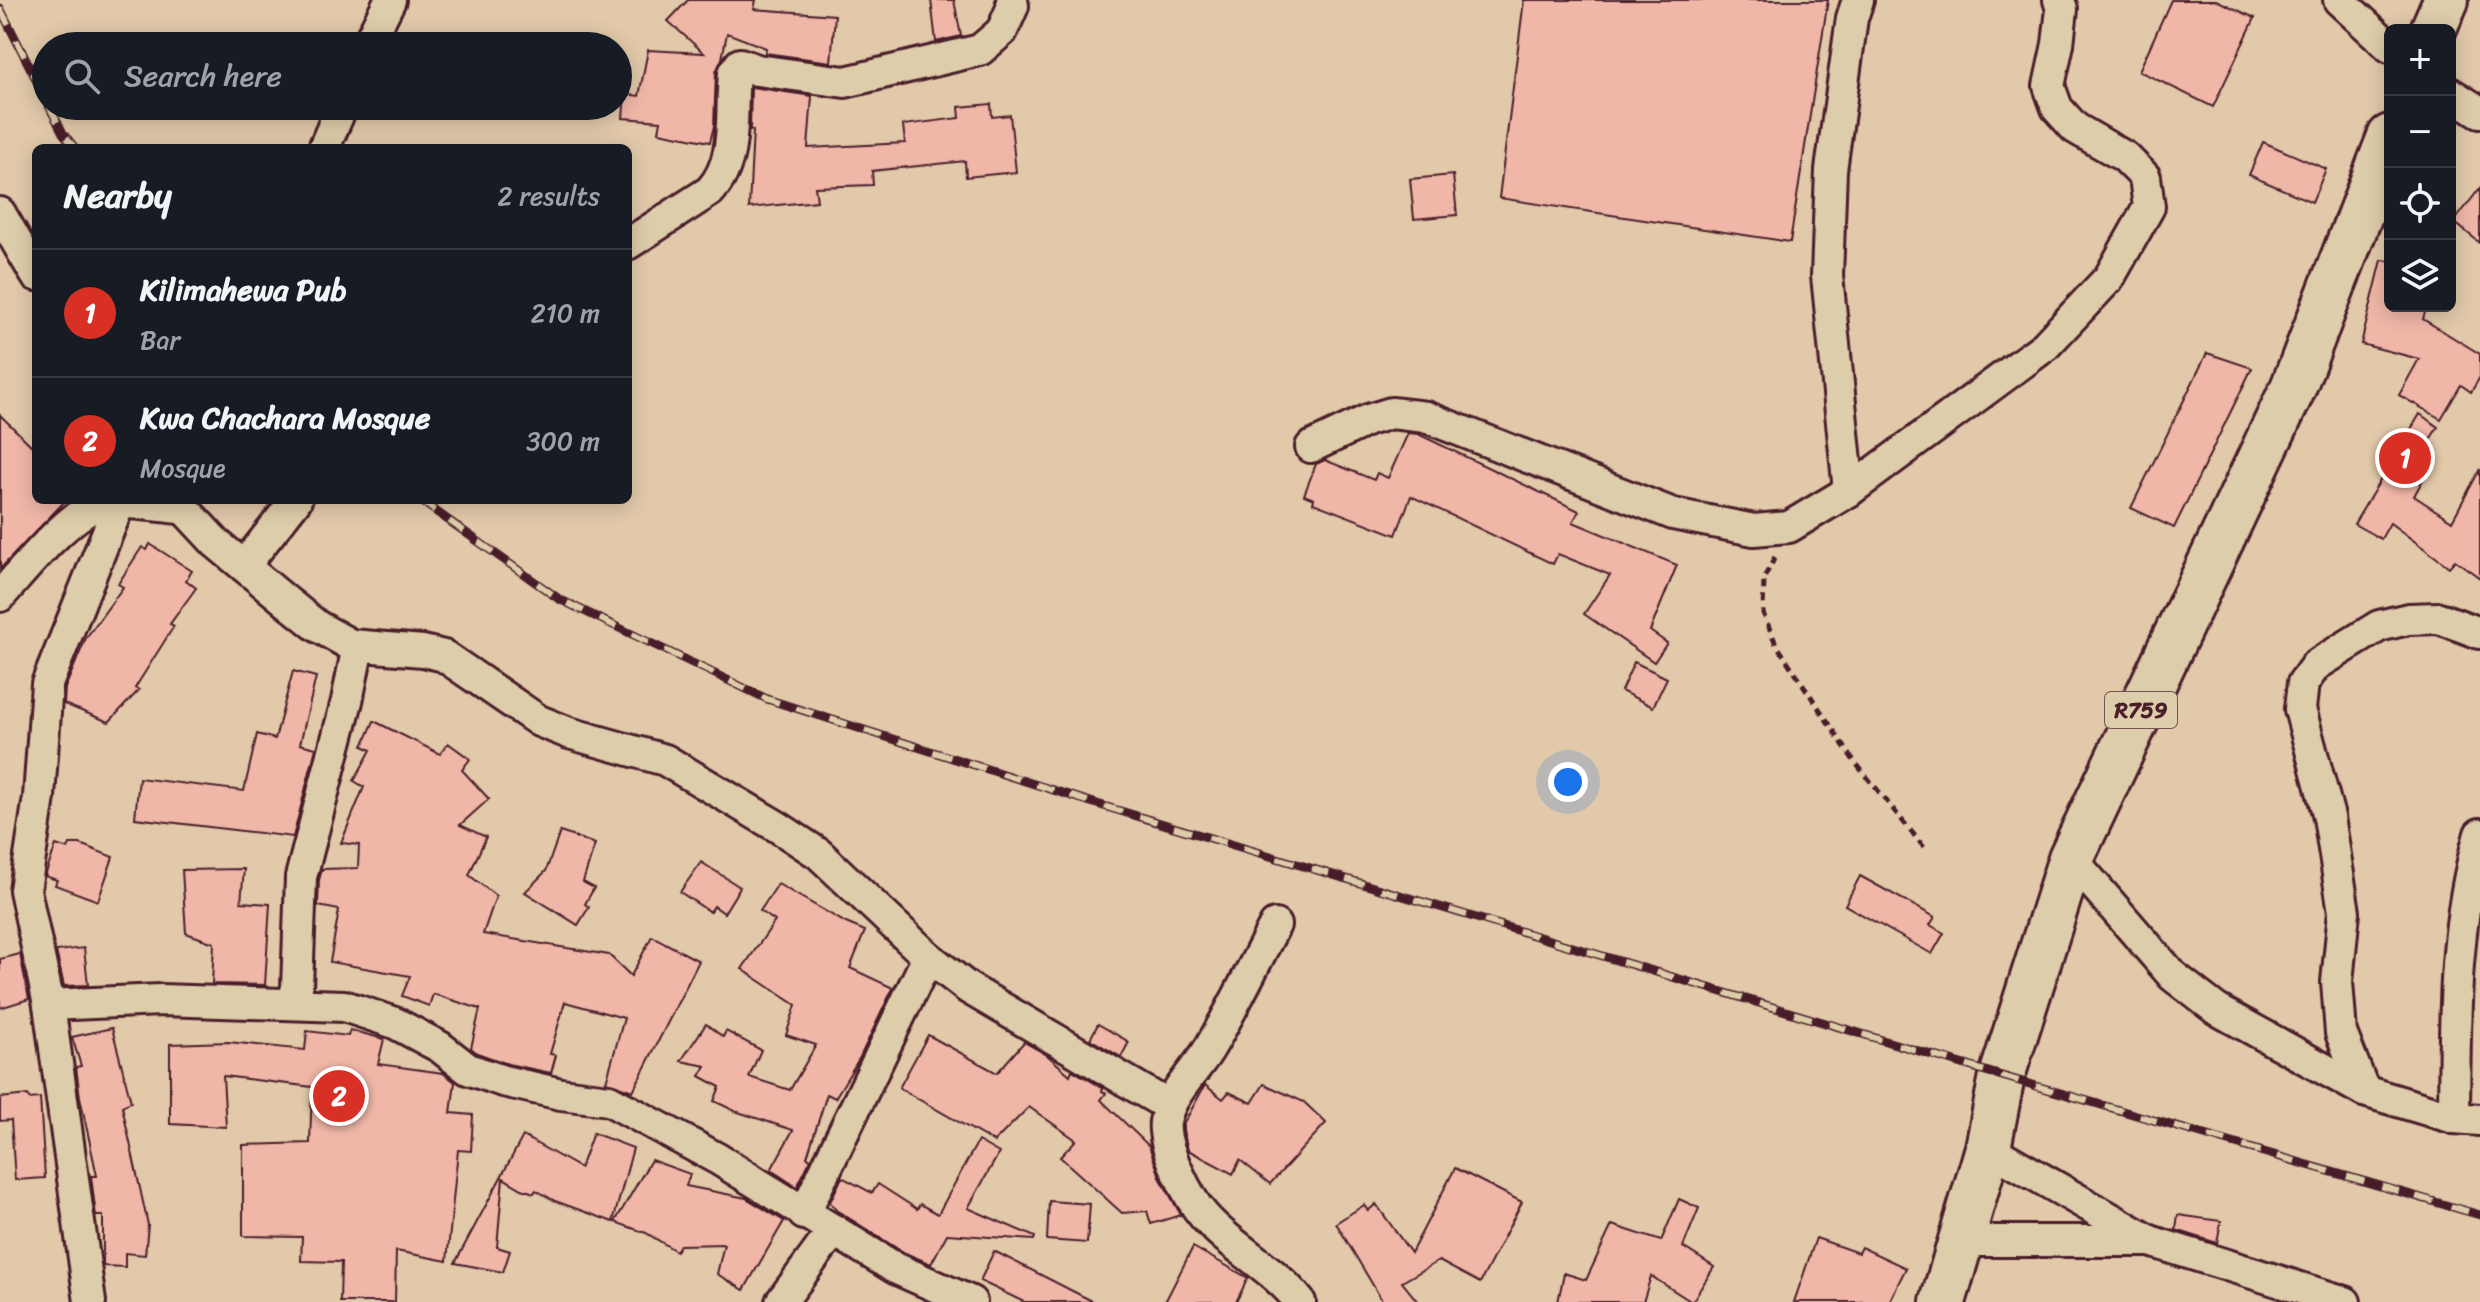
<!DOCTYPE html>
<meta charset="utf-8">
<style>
:root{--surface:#171b24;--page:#20242c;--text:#f1f3f6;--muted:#9ea1a6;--line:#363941;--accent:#d93025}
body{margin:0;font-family:Sriracha,sans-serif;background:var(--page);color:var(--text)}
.controls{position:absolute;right:24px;top:24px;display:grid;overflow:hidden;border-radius:12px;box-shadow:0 4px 20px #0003}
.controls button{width:72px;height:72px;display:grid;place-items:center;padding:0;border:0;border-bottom:2px solid var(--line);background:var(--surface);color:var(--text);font:40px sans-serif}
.you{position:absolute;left:1568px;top:782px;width:28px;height:28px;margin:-20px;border:6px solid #fff;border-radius:50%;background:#1a73e8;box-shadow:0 0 0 12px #1a73e833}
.badge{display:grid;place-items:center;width:52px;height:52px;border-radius:50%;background:var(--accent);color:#fff;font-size:26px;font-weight:700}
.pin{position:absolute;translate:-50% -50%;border:4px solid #fff;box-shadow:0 2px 8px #0006}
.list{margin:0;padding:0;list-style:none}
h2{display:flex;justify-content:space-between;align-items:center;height:104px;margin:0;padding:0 32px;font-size:34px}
h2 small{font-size:26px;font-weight:400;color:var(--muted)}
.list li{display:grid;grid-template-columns:52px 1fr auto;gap:24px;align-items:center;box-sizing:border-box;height:128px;padding:0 32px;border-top:2px solid var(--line)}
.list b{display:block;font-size:30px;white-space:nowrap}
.list p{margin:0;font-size:26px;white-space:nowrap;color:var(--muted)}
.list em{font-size:26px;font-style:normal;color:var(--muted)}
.icon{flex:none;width:44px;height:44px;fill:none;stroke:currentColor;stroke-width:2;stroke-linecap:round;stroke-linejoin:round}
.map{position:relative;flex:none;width:2480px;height:1302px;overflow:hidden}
.search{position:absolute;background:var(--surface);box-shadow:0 4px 20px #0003;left:32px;top:32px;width:600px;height:88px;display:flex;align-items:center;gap:20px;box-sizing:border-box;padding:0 28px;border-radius:44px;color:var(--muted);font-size:30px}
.panel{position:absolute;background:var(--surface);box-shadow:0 4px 20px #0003;left:32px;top:144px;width:600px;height:360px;border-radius:12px}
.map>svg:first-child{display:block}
</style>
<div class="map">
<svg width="2480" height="1302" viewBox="0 0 2480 1302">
<rect width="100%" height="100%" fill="#e2c9aa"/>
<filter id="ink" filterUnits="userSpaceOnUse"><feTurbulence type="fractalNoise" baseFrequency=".0125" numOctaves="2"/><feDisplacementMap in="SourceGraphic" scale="16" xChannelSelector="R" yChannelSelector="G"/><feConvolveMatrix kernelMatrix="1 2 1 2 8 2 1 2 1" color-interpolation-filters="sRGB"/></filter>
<g filter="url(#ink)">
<g fill="#f0b7a8" stroke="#4a1f2b" stroke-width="2">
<path d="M688,0H756L754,9L835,15L831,62L765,53L766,48L727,33L722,59L716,72L714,126L710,142L659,132L661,121L623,118L625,94L639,96L648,50L704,53L668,21Z"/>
<path d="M931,0H954L961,36L936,42Z"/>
<path d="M1524,0H1828L1790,242L1499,198Z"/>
<path d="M2171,0H2216L2255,18L2213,107L2139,71Z"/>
<path d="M751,87L812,96L808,148L905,143L903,125L960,118L959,107L991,104L992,117L1010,115L1016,172L966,177L965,161L872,171L873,185L815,187L817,201L749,208L753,130H750Z"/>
<path d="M2263,142L2326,169L2312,202L2249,175Z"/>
<path d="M1453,175L1457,215L1414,219L1410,179Z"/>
<path d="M2480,188V243L2454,222Z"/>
<path d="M2382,260L2390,261V306H2427L2423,319L2480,354V377L2471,392L2461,385L2441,419L2399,395L2419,359L2361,344Z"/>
<path d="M2207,353L2252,368L2174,528L2131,508Z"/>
<path d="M2420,414L2438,427L2413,466L2426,474L2414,496L2452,521L2480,469V578L2455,560L2449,567L2390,523L2381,539L2354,524Z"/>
<path d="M0,415L36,450V500H66L0,569Z"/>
<path d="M1408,433L1418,434L1579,511L1573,522L1677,565L1650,631L1667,643L1654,662L1584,614L1610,575L1558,554L1553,564L1411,496L1396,535L1313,503L1314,499L1304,495L1316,464L1325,460L1374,480L1377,473L1388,478Z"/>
<path d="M150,544L192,571L186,580L196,588L170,624L174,626L135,688L139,690L109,722L64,704L65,688L86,638L123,587L118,584L142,547L147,550Z"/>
<path d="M1634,662L1667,678L1653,707L1621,691Z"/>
<path d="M293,671L316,677L300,744L316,748L293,837L135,818L139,778L244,791L257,734L275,739Z"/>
<path d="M374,721L440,754L448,743L470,759L462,770L489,799L460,825L486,837L469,875L496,896L483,934L609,955L631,976L652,936L699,961L633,1091L606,1082L624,1018L565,1002L550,1054L556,1055L551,1073L508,1064L477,1053L471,1048L480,1009L433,994L429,1006L402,996L410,976L330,962L339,910L318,906L319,880L322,869L358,868L359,845L341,843L364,787L354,781L371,750L363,746Z"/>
<path d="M560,832L595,844L583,882L594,888L585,904L589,907L578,925L525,892L546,871Z"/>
<path d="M70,844H80L113,857L98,901L55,885L57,880L45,876L56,845L68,849Z"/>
<path d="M701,862L740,887L724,913L714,906L710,912L680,892Z"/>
<path d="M244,869L241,902L270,904L265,985L212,984L214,943L186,933L182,870Z"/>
<path d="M1860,876L1935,917L1930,925L1944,933L1932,954L1845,905Z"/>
<path d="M778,884L846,923L865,931L850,968L893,988L860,1057L835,1098L827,1094L807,1157L811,1159L797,1187L771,1170L793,1130L735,1111L714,1101L720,1087L700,1076L706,1066L681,1061L706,1024L723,1037L726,1031L761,1050L749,1077L790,1090L816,1045L786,1035L796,1005L742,969L775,921L760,911Z"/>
<path d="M84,948L88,985L64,986L56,951Z"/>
<path d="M20,954L29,999L0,1008V959Z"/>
<path d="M1098,1024L1129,1042L1121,1057L1090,1039Z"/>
<path d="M112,1028L131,1102L122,1106L148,1225L145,1255L125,1253V1267L103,1266V1216H96L91,1176H97L80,1097L76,1067L81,1066L72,1037Z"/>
<path d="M350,1030L384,1039L378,1064L443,1073L455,1082L451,1113L473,1115L471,1151L458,1150L447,1261L396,1251L395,1302H340L341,1262L301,1261L302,1237L243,1236V1145L310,1143L312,1087L223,1076L226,1127L170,1124V1044L228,1042L305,1050L307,1031L348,1036Z"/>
<path d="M928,1035L997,1073L1024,1042L1047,1055L1070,1075L1072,1070L1103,1088L1102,1091L1106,1093L1101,1100L1149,1146L1161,1179L1181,1215L1151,1224L1147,1211L1122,1213L1060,1157L1076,1140L1029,1107L994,1142L899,1088Z"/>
<path d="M1264,1084L1304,1102L1326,1123L1270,1184L1240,1160L1233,1174L1188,1150L1183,1130V1125L1205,1085L1223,1099L1229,1092L1252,1103Z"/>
<path d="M28,1095L29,1099L40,1098L45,1178L15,1180L11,1120L0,1121V1098Z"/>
<path d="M593,1133L633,1148L613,1222L555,1201L536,1190L534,1193L522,1189L503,1178L497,1247L510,1251L503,1272L455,1263L523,1136L580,1168Z"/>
<path d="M978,1141L999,1153L968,1208L1035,1237L1034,1240L947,1234L931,1264L903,1252L836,1210L830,1202L842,1177L872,1193L878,1184L917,1209L920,1204L938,1214Z"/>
<path d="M651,1160L690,1174L686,1186L746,1198L784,1221L744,1290L717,1274L724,1244L680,1245L676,1251L646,1233L615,1222Z"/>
<path d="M1455,1168L1522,1202L1480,1283L1439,1261L1402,1282L1418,1302H1383L1336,1223L1364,1205L1368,1211L1376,1204L1411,1253Z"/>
<path d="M1679,1199L1699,1208L1683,1247L1714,1267L1692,1302L1651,1276L1643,1302H1558L1564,1273L1586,1280L1612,1225L1661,1241Z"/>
<path d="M1049,1201L1090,1204L1087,1243L1047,1240Z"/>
<path d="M2178,1215L2221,1221L2217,1243L2176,1230Z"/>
<path d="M1816,1238L1858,1253L1861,1247L1906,1268L1889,1302H1794Z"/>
<path d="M1193,1247L1248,1278L1236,1302H1165Z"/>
<path d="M994,1251L1094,1302H1024L980,1281Z"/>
</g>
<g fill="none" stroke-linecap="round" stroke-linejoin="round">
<defs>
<g id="street">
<path d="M2339,0L2390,47"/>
<path d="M367,46L390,0"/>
<path d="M2450,93L2480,112"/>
<path d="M324,148L342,106"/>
<path d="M0,213L36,275"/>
<path d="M628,244L710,191C739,160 730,112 734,73L740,64L757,70L845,82L980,50L1002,31L1013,6L1012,0"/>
<path d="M1311,447L1368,420L1391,413L1426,417L1673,514L1754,530L1789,527L1849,491L2045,346L2109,278L2149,207L2145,177L2125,157L2075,128L2057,108L2049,86L2058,44L2062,9L2059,0"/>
<path d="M1849,491L1827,276L1831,170L1852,18L1858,0"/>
<path d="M176,500L216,543L287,602L317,626L351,645L423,651L444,656L539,721L569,733L665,760L778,827L819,854L928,957L968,988L1169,1106"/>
<path d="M244,566L296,500"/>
<path d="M0,596C23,571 73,507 106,503C130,501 157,506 181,508"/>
<path d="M2071,858L2173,976L2216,1009L2364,1091L2454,1118L2480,1120"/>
<path d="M1275,925C1253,966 1233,1009 1209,1049C1195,1072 1169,1095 1165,1122C1162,1146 1188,1198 1204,1216C1233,1249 1273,1267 1300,1302"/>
<path d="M292,1004L297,988L301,877L347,701L358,646"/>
<path d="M49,1005L161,1000L344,1006L395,1023L440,1047L468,1069L503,1081L561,1094L609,1100L718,1159L895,1268L971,1302"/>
<path d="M2364,1091L2341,1033L2337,982L2344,912L2329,817L2300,709L2303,683L2316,665L2379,626L2408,619L2439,618L2480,633"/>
<path d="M2454,1118C2455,1021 2453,929 2480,834"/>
<path d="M1988,1148L2150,1241L2345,1302"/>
<path d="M804,1214L928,957"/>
<path d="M1961,1241H2148"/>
<path d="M90,1302L49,1005L25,890L39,797L47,684L119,504"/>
<path d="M781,1302L834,1230"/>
</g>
<g id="primary">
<path d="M2433,30L2446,0"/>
<path d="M1943,1302L1988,1148L2002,1076L2071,858L2293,388L2390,137"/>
</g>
</defs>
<use href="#street" stroke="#4a1f2b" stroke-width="36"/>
<use href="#primary" stroke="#4a1f2b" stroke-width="50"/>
<path stroke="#4a1f2b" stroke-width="5" stroke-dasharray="8 6" stroke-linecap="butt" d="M1775,557L1764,578L1763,613L1776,644L1854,761L1927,851"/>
<use href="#street" stroke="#decdaa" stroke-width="30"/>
<use href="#primary" stroke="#decdaa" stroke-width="44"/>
<defs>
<g id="rail">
<path d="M0,8L46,99"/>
<path d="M49,106L63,133L75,148"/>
<path d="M420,500L559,599L767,699L1097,804L2002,1076L2480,1215"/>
</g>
</defs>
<use href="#rail" stroke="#4a1f2b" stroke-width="9"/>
<use href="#rail" stroke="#decdaa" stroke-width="6" stroke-dasharray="18" stroke-linecap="butt"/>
</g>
</g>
<g text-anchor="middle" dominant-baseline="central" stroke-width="7" stroke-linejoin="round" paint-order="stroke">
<rect fill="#decdaa" stroke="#765351" stroke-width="2" x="2105" y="692" width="72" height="36" rx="6"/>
<g font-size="22" font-weight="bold" fill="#4a1f2b">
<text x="2141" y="710">R759</text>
</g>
</g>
</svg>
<div class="controls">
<button>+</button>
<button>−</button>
<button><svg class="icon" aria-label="locate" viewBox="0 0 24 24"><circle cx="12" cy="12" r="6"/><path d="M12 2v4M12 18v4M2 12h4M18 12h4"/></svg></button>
<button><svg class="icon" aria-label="layers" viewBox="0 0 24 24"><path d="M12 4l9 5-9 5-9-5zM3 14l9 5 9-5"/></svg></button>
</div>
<div class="you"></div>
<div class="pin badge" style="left:2405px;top:458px">1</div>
<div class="pin badge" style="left:339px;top:1096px">2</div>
<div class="search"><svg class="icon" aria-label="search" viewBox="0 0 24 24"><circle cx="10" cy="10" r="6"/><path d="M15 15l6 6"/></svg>Search here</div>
<section class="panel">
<h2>Nearby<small>2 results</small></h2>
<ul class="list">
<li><span class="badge">1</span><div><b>Kilimahewa Pub</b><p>Bar</p></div><em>210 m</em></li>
<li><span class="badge">2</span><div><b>Kwa Chachara Mosque</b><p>Mosque</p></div><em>300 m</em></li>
</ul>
</section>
</div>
